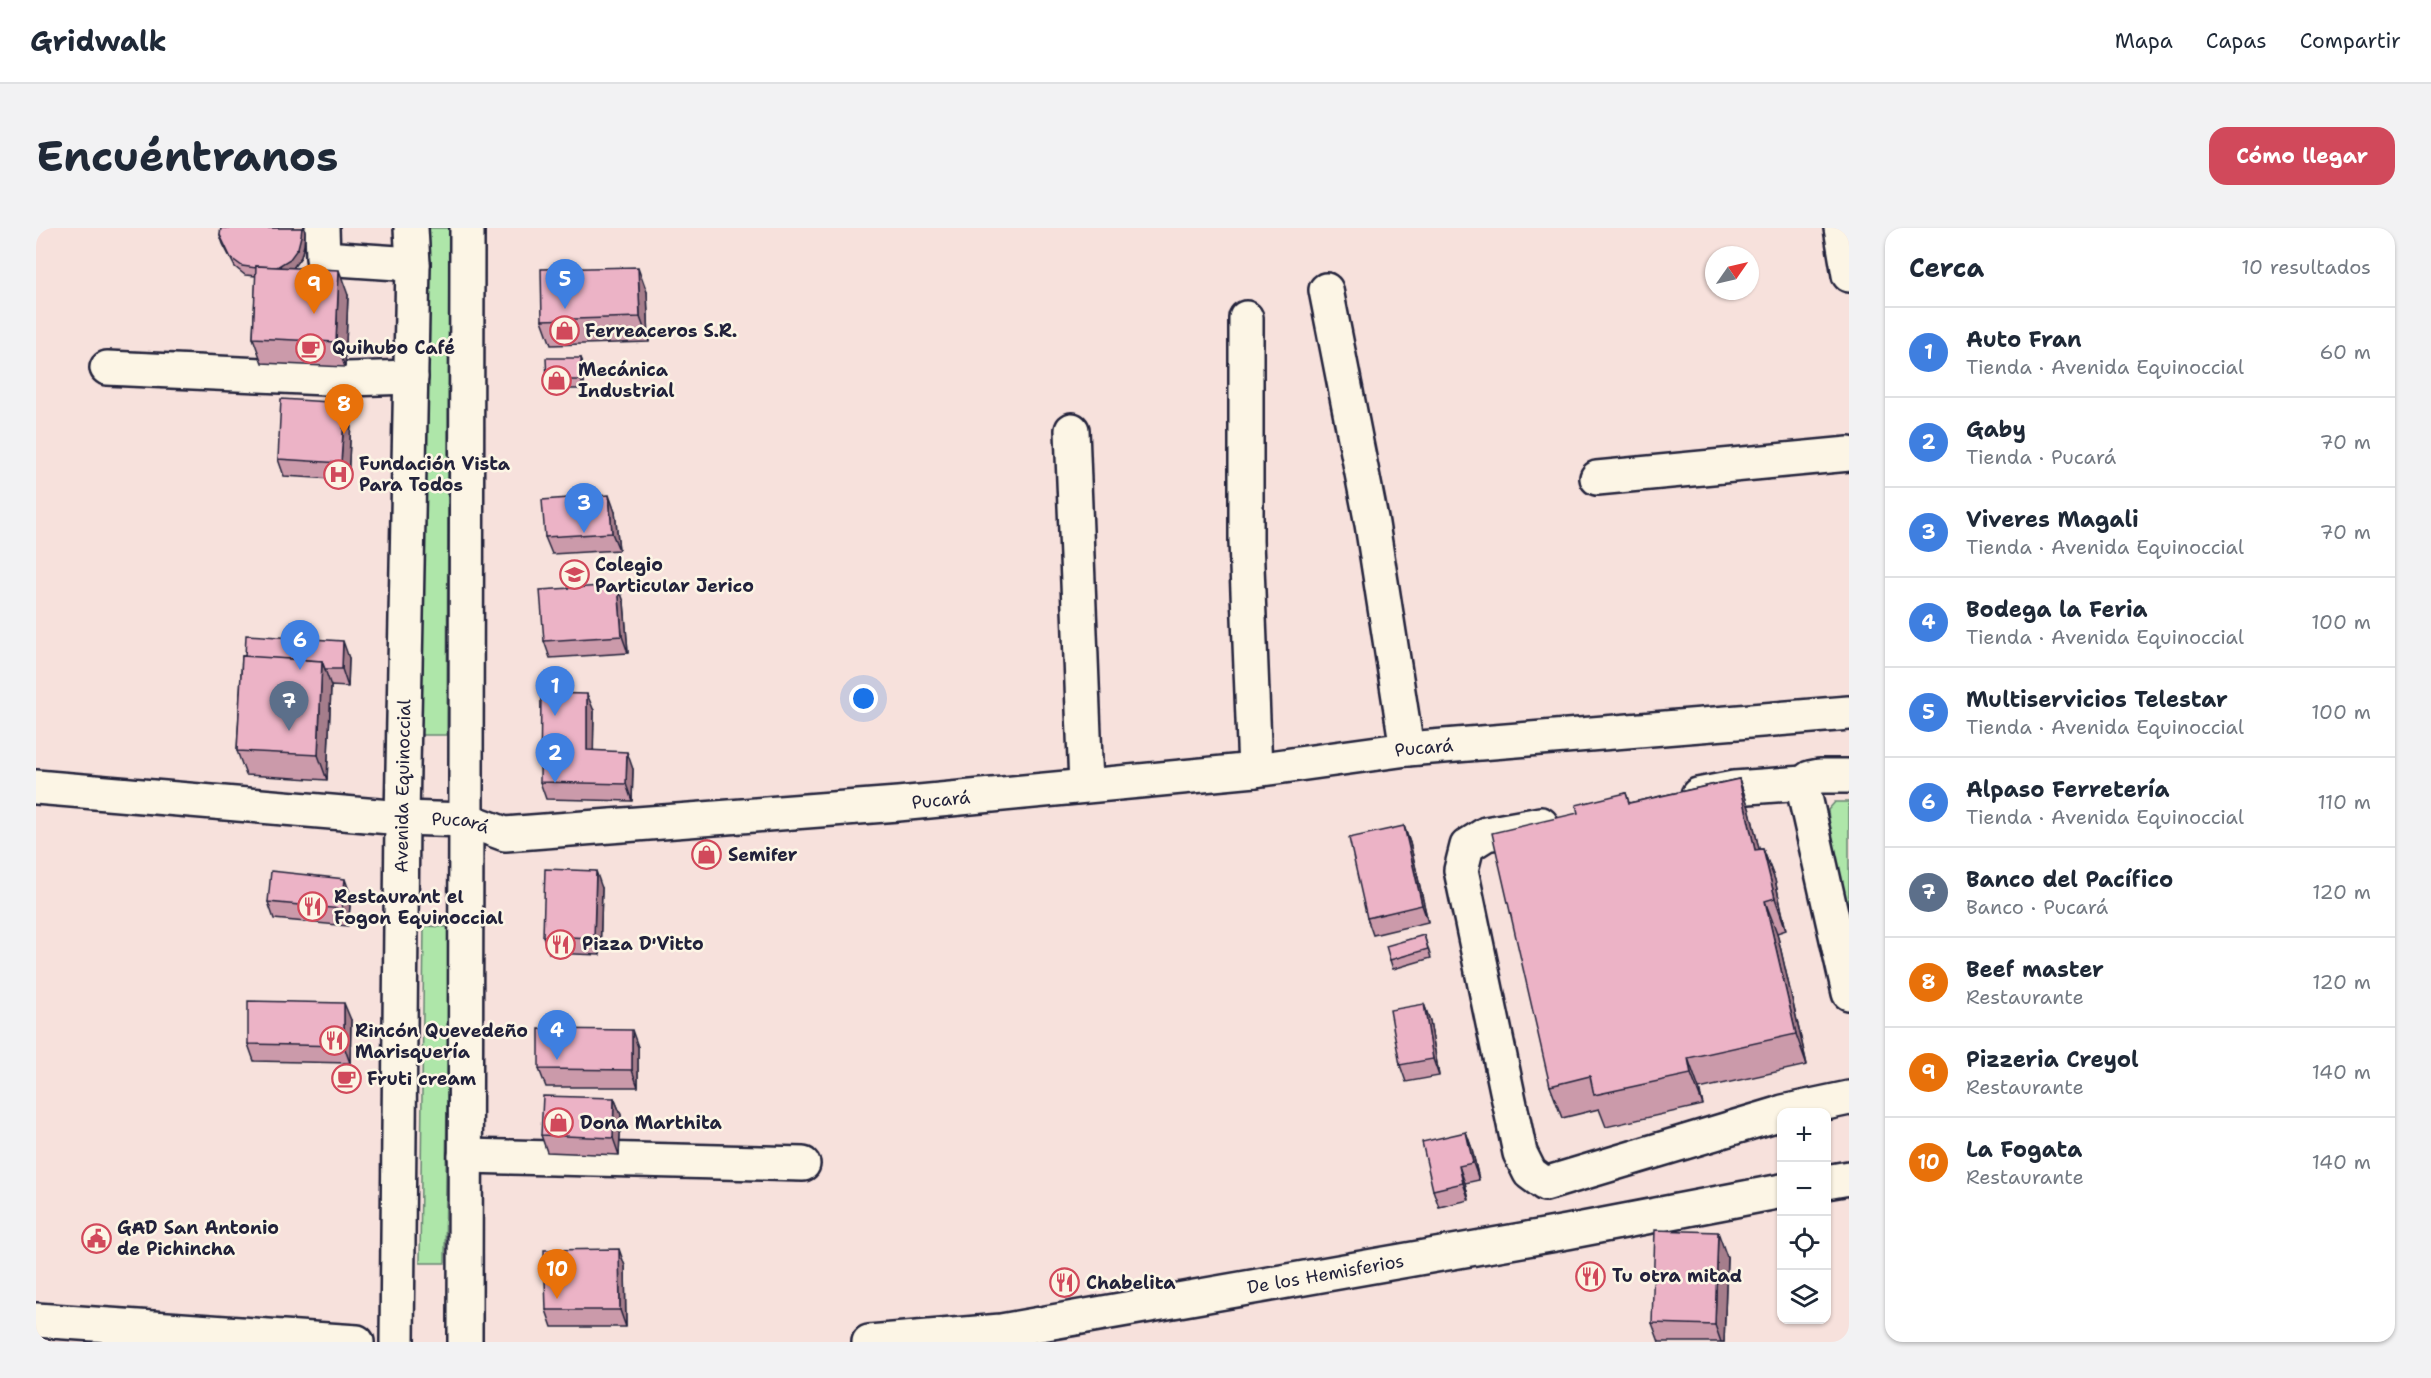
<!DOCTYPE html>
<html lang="es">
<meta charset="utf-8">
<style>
:root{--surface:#fff;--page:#f2f2f3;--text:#1f2937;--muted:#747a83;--line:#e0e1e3;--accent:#d1495b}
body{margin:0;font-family:"Shantell Sans",sans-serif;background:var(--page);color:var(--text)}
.controls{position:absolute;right:18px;bottom:18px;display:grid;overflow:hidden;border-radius:12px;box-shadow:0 2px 4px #0004}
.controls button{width:54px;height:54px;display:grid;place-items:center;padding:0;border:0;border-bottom:2px solid var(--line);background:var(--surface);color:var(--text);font:30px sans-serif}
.compass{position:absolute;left:1669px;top:18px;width:54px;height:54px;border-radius:50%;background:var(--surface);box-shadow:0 2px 4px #0004;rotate:56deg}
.you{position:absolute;left:828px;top:471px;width:21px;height:21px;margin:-15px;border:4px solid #fff;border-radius:50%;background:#1a73e8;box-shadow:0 0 0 9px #1a73e833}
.badge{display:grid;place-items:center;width:39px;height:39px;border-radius:50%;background:var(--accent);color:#fff;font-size:20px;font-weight:700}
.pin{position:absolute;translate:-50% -50px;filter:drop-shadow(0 2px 3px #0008)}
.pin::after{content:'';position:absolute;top:32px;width:21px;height:18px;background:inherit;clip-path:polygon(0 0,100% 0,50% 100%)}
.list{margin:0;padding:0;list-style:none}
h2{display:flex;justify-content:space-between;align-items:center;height:78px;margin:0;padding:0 24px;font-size:26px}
h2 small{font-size:20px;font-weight:400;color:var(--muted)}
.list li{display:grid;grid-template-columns:39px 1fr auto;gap:18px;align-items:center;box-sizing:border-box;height:90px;padding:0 24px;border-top:2px solid var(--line)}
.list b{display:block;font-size:22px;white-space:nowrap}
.list p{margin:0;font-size:20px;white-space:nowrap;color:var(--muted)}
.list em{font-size:20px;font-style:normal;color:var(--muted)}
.icon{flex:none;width:33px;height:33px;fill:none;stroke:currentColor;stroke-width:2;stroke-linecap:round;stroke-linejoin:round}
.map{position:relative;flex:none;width:1813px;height:1114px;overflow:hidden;border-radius:18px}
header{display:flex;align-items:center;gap:36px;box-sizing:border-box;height:84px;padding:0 30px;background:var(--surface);border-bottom:2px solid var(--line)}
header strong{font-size:28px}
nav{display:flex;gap:33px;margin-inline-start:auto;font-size:21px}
.intro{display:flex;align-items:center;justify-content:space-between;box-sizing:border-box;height:144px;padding:0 36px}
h1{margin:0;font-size:42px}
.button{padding:15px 27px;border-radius:18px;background:var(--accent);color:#fff;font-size:21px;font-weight:700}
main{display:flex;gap:36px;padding:0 36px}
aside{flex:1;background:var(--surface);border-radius:18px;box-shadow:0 2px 4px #0004}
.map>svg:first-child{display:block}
</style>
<header>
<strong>Gridwalk</strong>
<nav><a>Mapa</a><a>Capas</a><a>Compartir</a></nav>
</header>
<div class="intro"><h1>Encuéntranos</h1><a class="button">Cómo llegar</a></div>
<main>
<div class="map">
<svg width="1813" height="1114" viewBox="0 0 1813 1114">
<rect width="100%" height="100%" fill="#f7e1dc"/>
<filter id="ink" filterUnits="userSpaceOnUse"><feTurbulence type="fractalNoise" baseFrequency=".0167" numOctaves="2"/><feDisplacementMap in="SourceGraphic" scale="12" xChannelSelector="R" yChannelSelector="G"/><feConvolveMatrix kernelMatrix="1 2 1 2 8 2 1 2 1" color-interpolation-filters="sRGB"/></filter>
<g filter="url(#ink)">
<g fill="#aee6a9" stroke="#688472" stroke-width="1.5">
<path d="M386,0H413L411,507H385Z"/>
<path d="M1799,574H1813V694L1794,604L1792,582Z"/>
<path d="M388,698L413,699L409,1035H384Z"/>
</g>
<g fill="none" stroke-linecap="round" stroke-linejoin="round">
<defs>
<g id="minor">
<path d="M286,0L287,30L377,36"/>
<path d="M1805,0L1813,47"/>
<path d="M1290,62L1336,296L1371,521"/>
<path d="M1210,90V313L1219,542"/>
<path d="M71,140L312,151L375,149"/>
<path d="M1036,202L1050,557"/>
<path d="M1561,250L1813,226"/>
<path d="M1813,548H1784L1774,550L1768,555V564L1813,765"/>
<path id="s1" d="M0,559L366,590L431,592L469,606L862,576L1219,542L1371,521L1813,485"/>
<path d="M1662,567L1698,560L1768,555"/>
<path d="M1505,596L1450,606L1431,618L1425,642L1484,925L1494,945L1509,956L1746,885"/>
<path d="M1747,884L1813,870"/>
<path d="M429,928L767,936"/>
<path d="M1790,954L1813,950"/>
<path d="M0,1092L321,1114"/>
<path id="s2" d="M833,1114L965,1103L1531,1004L1746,963"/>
</g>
<g id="major">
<path id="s3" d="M361,1114L366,590L377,36L375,0"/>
<path d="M429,1114L431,0"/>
</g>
</defs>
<use href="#minor" stroke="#22223b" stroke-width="38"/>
<use href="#major" stroke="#22223b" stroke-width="38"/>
<use href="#minor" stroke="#fcf5e5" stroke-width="33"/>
<use href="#major" stroke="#fcf5e5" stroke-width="33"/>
</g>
<g fill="#cb9aaa" stroke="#22223b" stroke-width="1.5">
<path d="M185,0H268L269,4L268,17L265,29L257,39L312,67L309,139L226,135L217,110L220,48L209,47L199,39L187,16L184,7Z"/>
<path d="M611,64L613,114L515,117L506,92Z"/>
<path d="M545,130L548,138V161H514L511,152Z"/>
<path d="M309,175L315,192L312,252L248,248L242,231Z"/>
<path d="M579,284L583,322L516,326L509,309Z"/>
<path d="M588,374L592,425L514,430L508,413Z"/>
<path d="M206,428L313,430L312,459L295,458L291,552L210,547L201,523Z"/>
<path d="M558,483L557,522L597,541L596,573L510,571L504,554Z"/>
<path d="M1703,551L1714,583L1723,621H1727L1739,652L1750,702L1741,705L1771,837L1663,861L1667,877L1570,899L1563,881L1526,890L1514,858L1542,585L1590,565L1593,575Z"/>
<path d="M1368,598L1374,615L1392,694L1337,707L1331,690Z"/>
<path d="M566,660L564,727L513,725L507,708Z"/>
<path d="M315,668L312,698L238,691L232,674Z"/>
<path d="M1388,707L1395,730L1357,741L1354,732Z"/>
<path d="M1388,776L1394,793L1403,848L1370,854L1364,837Z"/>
<path d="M315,792L314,835L218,833L212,816Z"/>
<path d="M602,819V859H510L503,841Z"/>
<path d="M578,870L585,887L583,927L511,924L505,907Z"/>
<path d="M1430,904L1436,921L1443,952L1429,955L1433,972L1403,979L1397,962Z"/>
<path d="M1691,1029L1688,1114H1623L1616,1095Z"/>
<path d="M589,1038L590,1099H516L510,1082Z"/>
</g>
<g fill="#a57d8b" stroke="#22223b" stroke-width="1.5">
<path d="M266,0H268L269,4L268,17L265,29L257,40L247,47L244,38Z"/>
<path d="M602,39L611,64L613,114L604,89Z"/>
<path d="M303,42L312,67L309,139L300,114Z"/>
<path d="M545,130L548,138V161L545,152Z"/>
<path d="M309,175L315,192L312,252L305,235Z"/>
<path d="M573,267L579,284L583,322L576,305Z"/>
<path d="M582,357L588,374L592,425L586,408Z"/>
<path d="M307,413L313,430L312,459L306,441Z"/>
<path d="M286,433L295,458L291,552L282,527Z"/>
<path d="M551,466L558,483L557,539L551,522Z"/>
<path d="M591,524L597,541L596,573L590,556Z"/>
<path d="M1703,551L1714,583L1731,654L1719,622Z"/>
<path d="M1368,598L1374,615L1392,694L1386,677Z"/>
<path d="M1727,621L1739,652L1750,702L1739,670Z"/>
<path d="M560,643L566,660L564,727L558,710Z"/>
<path d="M309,651L315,668L312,698L306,681Z"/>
<path d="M1729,673L1741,705L1771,837L1760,806Z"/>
<path d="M308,775L315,792L314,835L308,818Z"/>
<path d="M1388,776L1394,793L1403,848L1397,831Z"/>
<path d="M596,802L602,819V859L596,842Z"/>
<path d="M1652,830L1663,861L1667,877L1655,846Z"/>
<path d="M578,870L585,887L583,927L577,910Z"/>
<path d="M1430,904L1436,921L1443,952L1437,935Z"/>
<path d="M1423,938L1429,955L1433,972L1427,955Z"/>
<path d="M1682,1004L1691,1029L1688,1114H1685L1679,1097Z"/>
<path d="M583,1021L589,1038L590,1099L584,1082Z"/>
</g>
<g fill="#ecb3c6" stroke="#22223b" stroke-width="1.5">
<path d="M185,0H266L265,8L262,20L254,31L241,39L220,38V40L206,38L195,30L184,7Z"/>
<path d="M220,38L303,42L300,114L217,110Z"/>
<path d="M602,39L604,89L506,92L505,41Z"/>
<path d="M510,130H545V152H511Z"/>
<path d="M245,171L309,175L305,235L242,231Z"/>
<path d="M573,267L576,305L509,309L506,272Z"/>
<path d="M582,357L586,408L508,413L504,362Z"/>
<path d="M210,407L307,413L306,441H289L286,433L209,429Z"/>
<path d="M206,428L286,433L282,527L201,523Z"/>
<path d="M505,465L551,466V522L591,524L590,556L504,554Z"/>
<path d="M1703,551L1719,622L1727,621L1739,670L1729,673L1760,806L1652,830L1655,846L1558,867L1554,848L1514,858L1456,605L1542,585L1540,577L1590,565L1593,575Z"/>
<path d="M1368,598L1386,677L1331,690L1313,610Z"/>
<path d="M509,641L560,643L558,710L507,708Z"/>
<path d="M235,643L309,651L306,681L232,674Z"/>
<path d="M1388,707L1392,721L1354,732L1350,718Z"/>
<path d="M212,773L308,775V818L212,816Z"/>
<path d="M1388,776L1397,831L1364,837L1354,782Z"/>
<path d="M503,801L596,802V842L503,841Z"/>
<path d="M507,868L578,870L577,910L505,907Z"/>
<path d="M1430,904L1437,935L1423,938L1427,955L1397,962L1386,914Z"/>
<path d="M1619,1002L1682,1004L1679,1097L1616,1095Z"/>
<path d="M583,1021L584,1082H510L508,1022Z"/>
</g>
</g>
<defs>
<symbol id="shop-ring" viewBox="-11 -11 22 22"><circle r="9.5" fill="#fcf5e5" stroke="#d1495b" stroke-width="1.5"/><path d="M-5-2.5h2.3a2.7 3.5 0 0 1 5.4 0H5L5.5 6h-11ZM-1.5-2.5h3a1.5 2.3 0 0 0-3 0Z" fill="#d1495b"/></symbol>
<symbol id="cafe-ring" viewBox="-11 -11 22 22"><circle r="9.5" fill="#fcf5e5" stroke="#d1495b" stroke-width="1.5"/><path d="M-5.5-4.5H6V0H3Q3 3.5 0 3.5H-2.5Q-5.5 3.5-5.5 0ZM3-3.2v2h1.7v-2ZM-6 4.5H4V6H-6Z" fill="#d1495b"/></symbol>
<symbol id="hospital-ring" viewBox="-11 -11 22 22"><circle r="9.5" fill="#fcf5e5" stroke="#d1495b" stroke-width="1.5"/><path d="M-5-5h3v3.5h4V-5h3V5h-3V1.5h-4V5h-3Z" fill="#d1495b"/></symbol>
<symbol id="school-ring" viewBox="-11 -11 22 22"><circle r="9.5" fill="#fcf5e5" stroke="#d1495b" stroke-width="1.5"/><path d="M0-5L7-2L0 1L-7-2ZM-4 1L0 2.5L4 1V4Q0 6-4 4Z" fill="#d1495b"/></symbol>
<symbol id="restaurant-ring" viewBox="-11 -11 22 22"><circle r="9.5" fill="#fcf5e5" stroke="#d1495b" stroke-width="1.5"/><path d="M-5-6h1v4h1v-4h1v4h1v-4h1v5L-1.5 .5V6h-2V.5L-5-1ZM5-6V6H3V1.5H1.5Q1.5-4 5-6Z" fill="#d1495b"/></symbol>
<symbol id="civic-ring" viewBox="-11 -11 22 22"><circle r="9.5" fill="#fcf5e5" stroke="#d1495b" stroke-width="1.5"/><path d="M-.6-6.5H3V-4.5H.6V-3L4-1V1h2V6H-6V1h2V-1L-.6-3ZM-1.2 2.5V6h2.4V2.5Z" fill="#d1495b"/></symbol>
</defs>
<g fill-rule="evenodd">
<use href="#shop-ring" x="512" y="86" width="33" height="33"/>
<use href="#cafe-ring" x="258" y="104" width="33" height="33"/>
<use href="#shop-ring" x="504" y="136" width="33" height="33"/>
<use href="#hospital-ring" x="286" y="230" width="33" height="33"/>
<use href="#school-ring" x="522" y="330" width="33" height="33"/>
<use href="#shop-ring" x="654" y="610" width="33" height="33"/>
<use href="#restaurant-ring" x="260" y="662" width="33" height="33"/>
<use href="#restaurant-ring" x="508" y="700" width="33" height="33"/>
<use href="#restaurant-ring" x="282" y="796" width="33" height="33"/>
<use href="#cafe-ring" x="294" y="834" width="33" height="33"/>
<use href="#shop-ring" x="506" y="878" width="33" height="33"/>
<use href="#civic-ring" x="44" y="994" width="33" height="33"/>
<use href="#restaurant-ring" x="1538" y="1032" width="33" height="33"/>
<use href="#restaurant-ring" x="1012" y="1038" width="33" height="33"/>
</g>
<g text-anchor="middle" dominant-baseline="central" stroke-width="5" stroke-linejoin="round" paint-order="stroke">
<g font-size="18" font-weight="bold" fill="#22223b" stroke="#fcf5e5" text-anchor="start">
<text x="549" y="103">Ferreaceros S.R.</text>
<text x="296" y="120">Quihubo Café</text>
<text x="542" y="142">Mecánica<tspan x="542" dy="21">Industrial</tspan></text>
<text x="323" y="236">Fundación Vista<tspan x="323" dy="21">Para Todos</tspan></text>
<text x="559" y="337">Colegio<tspan x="559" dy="21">Particular Jerico</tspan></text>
<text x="692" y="627">Semifer</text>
<text x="298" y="669">Restaurant el<tspan x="298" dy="21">Fogon Equinoccial</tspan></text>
<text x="546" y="716">Pizza D'Vitto</text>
<text x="319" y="803">Rincón Quevedeño<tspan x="319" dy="21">Marisquería</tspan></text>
<text x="331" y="851">Fruti cream</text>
<text x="544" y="895">Dona Marthita</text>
<text x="81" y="1000">GAD San Antonio<tspan x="81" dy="21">de Pichincha</tspan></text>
<text x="1576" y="1048">Tu otra mitad</text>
<text x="1050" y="1055">Chabelita</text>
</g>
<g font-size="18" fill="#22223b" stroke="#fcf5e5">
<text stroke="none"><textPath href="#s1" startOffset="1396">Pucará</textPath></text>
<text stroke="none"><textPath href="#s3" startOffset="556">Avenida Equinoccial</textPath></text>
<text stroke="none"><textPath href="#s1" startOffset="910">Pucará</textPath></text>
<text stroke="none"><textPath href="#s1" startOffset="426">Pucará</textPath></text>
<text stroke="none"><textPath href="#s2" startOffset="462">De los Hemisferios</textPath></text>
</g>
</g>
</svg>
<div class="controls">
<button>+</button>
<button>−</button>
<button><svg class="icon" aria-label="locate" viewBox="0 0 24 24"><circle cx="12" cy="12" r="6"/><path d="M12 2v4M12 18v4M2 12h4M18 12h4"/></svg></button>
<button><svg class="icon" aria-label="layers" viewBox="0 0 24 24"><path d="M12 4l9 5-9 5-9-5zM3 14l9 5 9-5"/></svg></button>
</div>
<svg class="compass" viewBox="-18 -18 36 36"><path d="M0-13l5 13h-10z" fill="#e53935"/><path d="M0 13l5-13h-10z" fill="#747a83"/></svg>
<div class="you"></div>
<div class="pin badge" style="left:519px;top:488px;background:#3f7fe0">1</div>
<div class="pin badge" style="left:519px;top:555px;background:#3f7fe0">2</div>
<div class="pin badge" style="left:548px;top:305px;background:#3f7fe0">3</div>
<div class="pin badge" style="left:521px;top:832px;background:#3f7fe0">4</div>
<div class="pin badge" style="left:529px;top:81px;background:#3f7fe0">5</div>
<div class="pin badge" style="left:264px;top:442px;background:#3f7fe0">6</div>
<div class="pin badge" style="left:253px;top:503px;background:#5c6f8a">7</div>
<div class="pin badge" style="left:308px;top:206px;background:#e8710a">8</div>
<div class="pin badge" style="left:278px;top:86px;background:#e8710a">9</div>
<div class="pin badge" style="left:521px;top:1071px;background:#e8710a">10</div>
</div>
<aside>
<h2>Cerca<small>10 resultados</small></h2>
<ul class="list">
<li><span class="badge" style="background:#3f7fe0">1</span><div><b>Auto Fran</b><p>Tienda · Avenida Equinoccial</p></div><em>60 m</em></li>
<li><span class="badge" style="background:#3f7fe0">2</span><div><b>Gaby</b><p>Tienda · Pucará</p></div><em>70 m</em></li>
<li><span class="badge" style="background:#3f7fe0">3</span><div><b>Viveres Magali</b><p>Tienda · Avenida Equinoccial</p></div><em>70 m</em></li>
<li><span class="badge" style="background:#3f7fe0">4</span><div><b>Bodega la Feria</b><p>Tienda · Avenida Equinoccial</p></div><em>100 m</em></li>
<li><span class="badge" style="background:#3f7fe0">5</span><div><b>Multiservicios Telestar</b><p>Tienda · Avenida Equinoccial</p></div><em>100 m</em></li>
<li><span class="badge" style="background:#3f7fe0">6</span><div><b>Alpaso Ferretería</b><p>Tienda · Avenida Equinoccial</p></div><em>110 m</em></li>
<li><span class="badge" style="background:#5c6f8a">7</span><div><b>Banco del Pacífico</b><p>Banco · Pucará</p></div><em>120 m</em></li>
<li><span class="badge" style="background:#e8710a">8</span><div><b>Beef master</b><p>Restaurante</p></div><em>120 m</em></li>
<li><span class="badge" style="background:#e8710a">9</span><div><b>Pizzeria Creyol</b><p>Restaurante</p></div><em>140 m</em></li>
<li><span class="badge" style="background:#e8710a">10</span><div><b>La Fogata</b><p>Restaurante</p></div><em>140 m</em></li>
</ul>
</aside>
</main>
